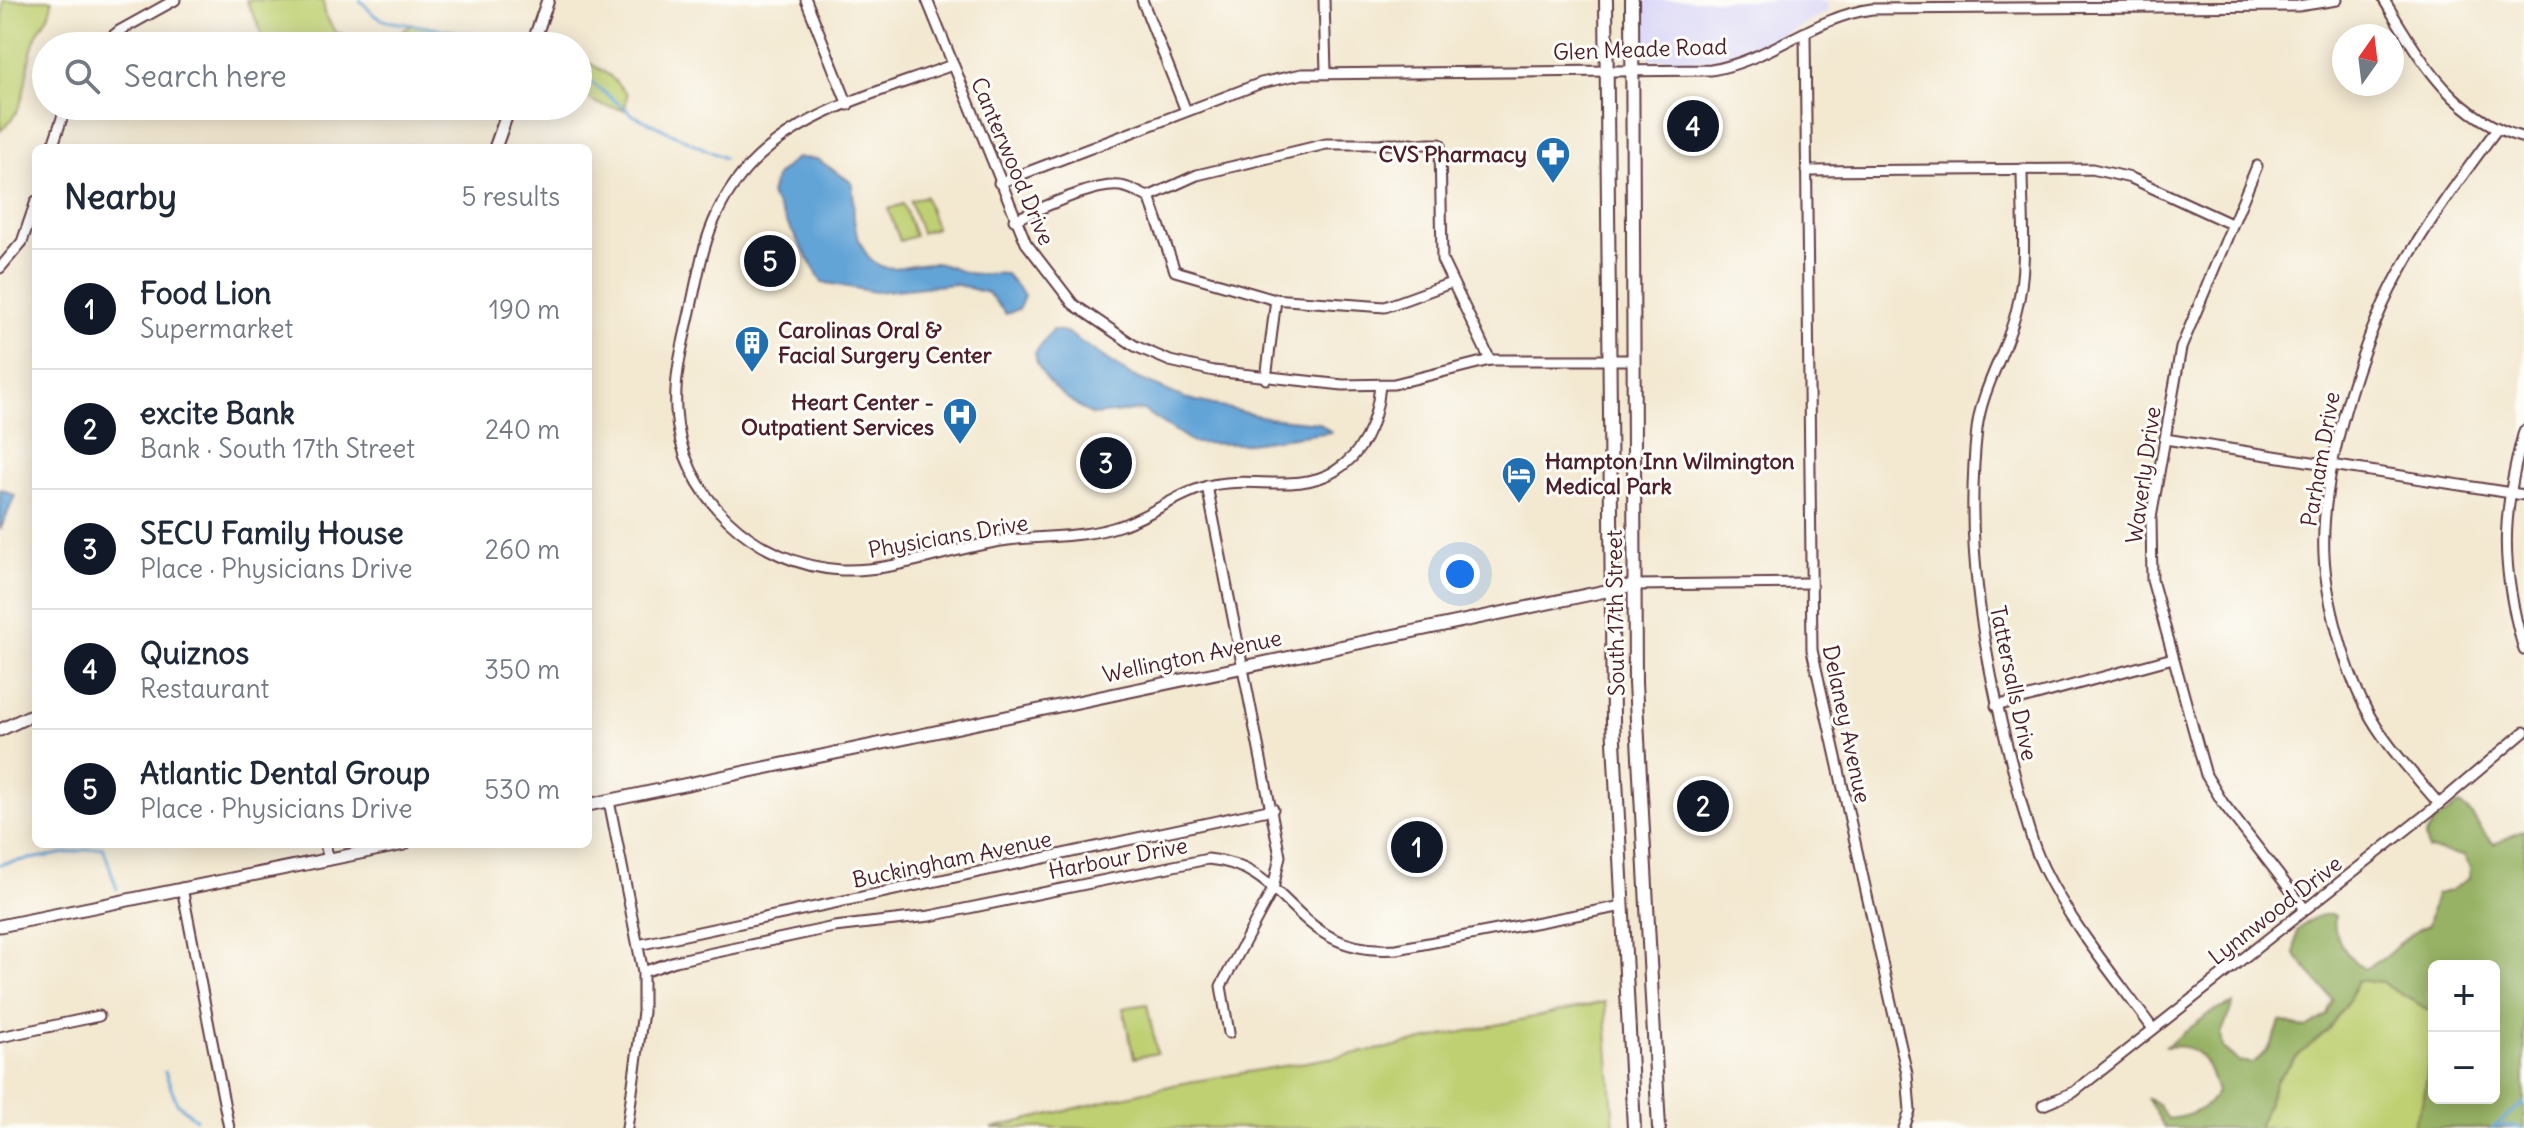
<!DOCTYPE html>
<meta charset="utf-8">
<style>
:root{--surface:#fff;--page:#f2f2f3;--text:#1f2937;--muted:#747a83;--line:#e0e1e3;--accent:#111827}
body{margin:0;font-family:Delius,sans-serif;background:var(--page);color:var(--text)}
.controls{position:absolute;right:24px;bottom:24px;display:grid;overflow:hidden;border-radius:12px;box-shadow:0 4px 20px #0003}
.controls button{width:72px;height:72px;display:grid;place-items:center;padding:0;border:0;border-bottom:2px solid var(--line);background:var(--surface);color:var(--text);font:40px sans-serif}
.compass{position:absolute;left:2332px;top:24px;width:72px;height:72px;border-radius:50%;background:var(--surface);box-shadow:0 4px 20px #0003;rotate:14deg}
.you{position:absolute;left:1460px;top:574px;width:28px;height:28px;margin:-20px;border:6px solid #fff;border-radius:50%;background:#1a73e8;box-shadow:0 0 0 12px #1a73e833}
.badge{display:grid;place-items:center;width:52px;height:52px;border-radius:50%;background:var(--accent);color:#fff;font-size:26px;font-weight:700}
.pin{position:absolute;translate:-50% -50%;border:4px solid #fff;box-shadow:0 2px 8px #0006}
.list{margin:0;padding:0;list-style:none}
h2{display:flex;justify-content:space-between;align-items:center;height:104px;margin:0;padding:0 32px;font-size:34px}
h2 small{font-size:26px;font-weight:400;color:var(--muted)}
.list li{display:grid;grid-template-columns:52px 1fr auto;gap:24px;align-items:center;box-sizing:border-box;height:120px;padding:0 32px;border-top:2px solid var(--line)}
.list b{display:block;font-size:30px;white-space:nowrap}
.list p{margin:0;font-size:26px;white-space:nowrap;color:var(--muted)}
.list em{font-size:26px;font-style:normal;color:var(--muted)}
.icon{flex:none;width:44px;height:44px;fill:none;stroke:currentColor;stroke-width:2;stroke-linecap:round;stroke-linejoin:round}
.map{position:relative;flex:none;width:2524px;height:1128px;overflow:hidden}
.search{position:absolute;background:var(--surface);box-shadow:0 4px 20px #0003;left:32px;top:32px;width:560px;height:88px;display:flex;align-items:center;gap:20px;box-sizing:border-box;padding:0 28px;border-radius:44px;color:var(--muted);font-size:30px}
.panel{position:absolute;background:var(--surface);box-shadow:0 4px 20px #0003;left:32px;top:144px;width:560px;height:704px;border-radius:12px}
.map>svg:first-child{display:block}
</style>
<div class="map">
<svg width="2524" height="1128" viewBox="0 0 2524 1128">
<rect width="100%" height="100%" fill="#fdfcf7"/>
<filter id="ink" filterUnits="userSpaceOnUse"><feTurbulence type="fractalNoise" baseFrequency=".0125" numOctaves="2"/><feDisplacementMap in="SourceGraphic" scale="16" xChannelSelector="R" yChannelSelector="G"/><feConvolveMatrix kernelMatrix="1 2 1 2 8 2 1 2 1" color-interpolation-filters="sRGB"/></filter>
<filter id="wash" filterUnits="userSpaceOnUse"><feTurbulence type="fractalNoise" baseFrequency=".006" numOctaves="4" result="noise"/><feDisplacementMap in="SourceGraphic" scale="32" xChannelSelector="R" yChannelSelector="G"/><feGaussianBlur stdDeviation="1.8" result="paint"/><feColorMatrix in="noise" values="0 0 0 0 0 0 0 0 0 0 0 0 0 0 0 0 0 1.4 0 .05"/><feComposite in="paint" operator="in"/></filter>
<g filter="url(#wash)">
<rect width="100%" height="100%" fill="#f3e8d0"/>
<path fill="#d9d6f7" d="M1643,0H1827V12L1747,54L1699,61L1650,59L1643,47Z"/>
<g fill="#bfd073" stroke="#84784f" stroke-width="2">
<path d="M3,0H52C51,18 41,24 35,39C22,73 32,106 0,131Z"/>
<path d="M246,0H323L325,14L335,32C365,41 386,47 412,24L552,46H264L260,28Z"/>
<path d="M578,56L609,75L627,94L625,110L598,104L578,92Z"/>
<path d="M925,196L936,228L921,233L910,201Z"/>
<path d="M903,204L915,236L900,241L888,209Z"/>
<path d="M2357,979L2382,983L2434,1013L2424,1098L2412,1128H2258L2276,1081L2294,1059L2327,1031L2350,998Z"/>
<path d="M1605,1002L1614,1128H992L1178,1084L1387,1048Z"/>
<path d="M1147,1004L1157,1053L1134,1058L1123,1008Z"/>
</g>
<path fill="#97b265" stroke="#706848" stroke-width="2" d="M2459,805C2475,812 2480,833 2494,844L2524,830V1128H2412L2424,1098L2434,1026V1098H2494V966H2434V1013L2382,983L2357,980L2350,998L2327,1031L2294,1059L2276,1081L2258,1128H2165L2147,1098L2159,1106L2168,1119C2188,1117 2207,1110 2217,1092C2207,1061 2201,1042 2165,1047C2191,1029 2203,1013 2233,1004L2221,1034L2223,1048L2238,1061L2253,1063C2269,1051 2275,1040 2280,1021L2306,1028L2327,1015L2333,1000L2295,955L2297,931C2309,921 2318,911 2335,916C2331,936 2348,958 2364,969C2393,958 2398,937 2428,925L2436,894L2450,891L2469,878L2470,868L2464,856L2428,849L2425,837L2434,823Z"/>
<g fill="#64a4d7" stroke="#576281" stroke-width="2">
<path d="M796,158L817,159L851,182C857,197 849,219 860,242C878,284 902,262 934,263C947,264 957,271 969,273C981,276 994,272 1006,274L1024,295L1019,309L1006,314L988,293L954,284L875,292L822,282L770,194L777,175Z"/>
<path d="M1052,330L1066,332L1130,375L1184,398L1268,418L1319,423L1331,432L1241,444L1194,443L1143,410L1092,415C1070,402 1037,380 1035,353Z"/>
<path d="M2,489L15,496L0,530V490Z"/>
</g>
<g fill="none" stroke-linecap="round" stroke-linejoin="round">
<g stroke="#64a4d7" stroke-width="3">
<path d="M360,0L374,15L386,21L486,36L514,45"/>
<path d="M578,72L633,115L724,158"/>
<path d="M0,864L103,847L117,889"/>
<path d="M165,1072L177,1103L196,1119"/>
<path d="M2496,1125L2521,1128"/>
<path d="M2492,1128L2524,1103"/>
</g>
</g>
</g>
<g filter="url(#ink)">
<g fill="none" stroke-linecap="round" stroke-linejoin="round">
<defs>
<g id="minor">
<path d="M806,0L848,105"/>
<path d="M927,0L1026,243L1073,304L1135,346L1170,361L1214,371L1343,385L1394,384L1490,360H1632"/>
<path d="M1142,0L1186,111"/>
<path d="M1324,0L1326,72"/>
<path d="M2384,0C2421,60 2452,118 2524,138"/>
<path d="M1805,33L1812,650L1907,1074L1910,1111L1904,1128"/>
<path d="M100,46L119,31L175,0"/>
<path d="M952,65C865,98 761,120 718,212C702,244 697,281 689,316C682,347 674,378 676,410C680,496 756,565 841,570C895,572 948,549 1001,541C1041,535 1083,539 1122,525C1152,515 1177,494 1208,486C1249,475 1297,494 1335,471C1366,452 1377,420 1380,385"/>
<path d="M52,148L66,106"/>
<path d="M2257,166L2181,348L2151,518L2152,580L2206,775L2223,803L2305,909"/>
<path d="M2022,169C2022,214 2028,264 2017,308C2008,350 1982,386 1977,429C1964,543 1983,655 2012,765C2021,800 2028,836 2044,869C2072,926 2116,978 2153,1029"/>
<path d="M1806,171L2092,169L2131,178L2231,224"/>
<path d="M999,183L1261,83L1302,74L1711,70C1769,61 1813,17 1872,9L2298,6L2337,0"/>
<path d="M1149,196L1175,271L1272,299L1385,307L1451,283"/>
<path d="M1014,220C1038,210 1100,179 1125,187C1133,189 1140,194 1148,197L1197,175L1326,144H1440L1442,260L1490,360"/>
<path d="M0,268L22,242L36,201"/>
<path d="M1266,379L1276,299"/>
<path d="M2524,431C2501,517 2500,565 2524,650"/>
<path d="M2165,439L2524,495"/>
<path d="M1207,486L1280,856L1273,889L1221,986L1229,1033"/>
<path d="M1634,585L1808,583"/>
<path d="M1996,706L2173,658"/>
<path d="M609,801L643,972V1012L627,1128"/>
<path d="M2439,804C2414,774 2383,743 2365,707C2345,668 2326,600 2324,555C2320,475 2359,346 2398,275C2426,224 2462,176 2497,129"/>
<path d="M325,844L329,860"/>
<path d="M182,888L229,1128"/>
<path d="M638,945L1273,809"/>
<path d="M643,972L675,961L834,927L930,916L1208,859C1294,866 1292,957 1397,949L1623,906"/>
<path d="M0,1037L99,1016"/>
<path d="M2043,1105L2074,1092L2439,804L2524,732"/>
</g>
<g id="tertiary">
<path d="M532,46L548,0"/>
<path d="M495,148L510,106"/>
<path d="M0,730L36,713"/>
<path d="M588,805L1634,585"/>
<path d="M0,926L404,844"/>
</g>
<g id="secondary">
<path d="M1606,0L1613,721L1634,1128"/>
<path d="M1632,0L1635,683L1659,1128"/>
</g>
</defs>
<use href="#minor" stroke="#633d44" stroke-width="13"/>
<use href="#tertiary" stroke="#633d44" stroke-width="15"/>
<use href="#secondary" stroke="#633d44" stroke-width="16"/>
<use href="#minor" stroke="#fff" stroke-width="9"/>
<use href="#tertiary" stroke="#fff" stroke-width="11"/>
<use href="#secondary" stroke="#fff" stroke-width="12"/>
</g>
</g>
<defs>
<symbol id="pharmacy-pin" viewBox="-11 -11 22 30"><path d="M0 17L-7.5 6A9.5 9.5 0 1 1 7.5 6Z" fill="#1f6fb2" stroke="#fdfcf7"/><path d="M-2-6h4v4h4v4h-4v4h-4v-4h-4v-4h4Z" fill="#fff"/></symbol>
<symbol id="building-pin" viewBox="-11 -11 22 30"><path d="M0 17L-7.5 6A9.5 9.5 0 1 1 7.5 6Z" fill="#1f6fb2" stroke="#fdfcf7"/><path d="M-4-6H4V6H1V3H-1V6H-4ZM-2.5-4.3h1.7v1.8h-1.7ZM.8-4.3h1.7v1.8H.8ZM-2.5-1h1.7V.8h-1.7ZM.8-1h1.7V.8H.8Z" fill="#fff"/></symbol>
<symbol id="hospital-pin" viewBox="-11 -11 22 30"><path d="M0 17L-7.5 6A9.5 9.5 0 1 1 7.5 6Z" fill="#1f6fb2" stroke="#fdfcf7"/><path d="M-5-5h3v3.5h4V-5h3V5h-3V1.5h-4V5h-3Z" fill="#fff"/></symbol>
<symbol id="hotel-pin" viewBox="-11 -11 22 30"><path d="M0 17L-7.5 6A9.5 9.5 0 1 1 7.5 6Z" fill="#1f6fb2" stroke="#fdfcf7"/><path d="M-6-4.5h1.5V1H6V5H4.5V3h-9V5H-6ZM-4 0a1.8 1.8 0 1 1 3.6 0ZM.5 0V-2.5h3Q6-2.5 6 0Z" fill="#fff"/></symbol>
</defs>
<g fill-rule="evenodd">
<use href="#pharmacy-pin" x="1533" y="134" width="40" height="54"/>
<use href="#building-pin" x="732" y="323" width="40" height="54"/>
<use href="#hospital-pin" x="940" y="395" width="40" height="54"/>
<use href="#hotel-pin" x="1499" y="454" width="40" height="54"/>
</g>
<g text-anchor="middle" dominant-baseline="central" stroke-width="6" stroke-linejoin="round" paint-order="stroke">
<g font-size="22" fill="#4a1f2b" stroke="#fdfcf7">
<text transform="translate(1640 49) rotate(-2)">Glen Meade Road</text>
<text transform="translate(1013 161) rotate(67)">Canterwood Drive</text>
<text transform="translate(2320 459) rotate(-80)">Parham Drive</text>
<text transform="translate(2143 475) rotate(-82)">Waverly Drive</text>
<text transform="translate(948 536) rotate(-10)">Physicians Drive</text>
<text transform="translate(1615 613) rotate(-91)">South 17th Street</text>
<text transform="translate(1192 656) rotate(-12)">Wellington Avenue</text>
<text transform="translate(2014 683) rotate(78)">Tattersalls Drive</text>
<text transform="translate(1847 724) rotate(78)">Delaney Avenue</text>
<text transform="translate(1118 858) rotate(-11)">Harbour Drive</text>
<text transform="translate(952 859) rotate(-12)">Buckingham Avenue</text>
<text transform="translate(2275 910) rotate(-38)">Lynnwood Drive</text>
</g>
<g font-size="22" font-weight="bold" fill="#4a1f2b" stroke="#fdfcf7" text-anchor="end">
<text x="1527" y="154">CVS Pharmacy</text>
<text x="778" y="330" text-anchor="start">Carolinas Oral &amp;<tspan x="778" dy="25">Facial Surgery Center</tspan></text>
<text x="934" y="402">Heart Center -<tspan x="934" dy="25">Outpatient Services</tspan></text>
<text x="1545" y="461" text-anchor="start">Hampton Inn Wilmington<tspan x="1545" dy="25">Medical Park</tspan></text>
</g>
</g>
</svg>
<div class="controls">
<button>+</button>
<button>−</button>
</div>
<svg class="compass" viewBox="-18 -18 36 36"><path d="M0-13l5 13h-10z" fill="#e53935"/><path d="M0 13l5-13h-10z" fill="#747a83"/></svg>
<div class="you"></div>
<div class="pin badge" style="left:1417px;top:847px">1</div>
<div class="pin badge" style="left:1703px;top:806px">2</div>
<div class="pin badge" style="left:1106px;top:463px">3</div>
<div class="pin badge" style="left:1693px;top:126px">4</div>
<div class="pin badge" style="left:770px;top:261px">5</div>
<div class="search"><svg class="icon" aria-label="search" viewBox="0 0 24 24"><circle cx="10" cy="10" r="6"/><path d="M15 15l6 6"/></svg>Search here</div>
<section class="panel">
<h2>Nearby<small>5 results</small></h2>
<ul class="list">
<li><span class="badge">1</span><div><b>Food Lion</b><p>Supermarket</p></div><em>190 m</em></li>
<li><span class="badge">2</span><div><b>excite Bank</b><p>Bank · South 17th Street</p></div><em>240 m</em></li>
<li><span class="badge">3</span><div><b>SECU Family House</b><p>Place · Physicians Drive</p></div><em>260 m</em></li>
<li><span class="badge">4</span><div><b>Quiznos</b><p>Restaurant</p></div><em>350 m</em></li>
<li><span class="badge">5</span><div><b>Atlantic Dental Group</b><p>Place · Physicians Drive</p></div><em>530 m</em></li>
</ul>
</section>
</div>
